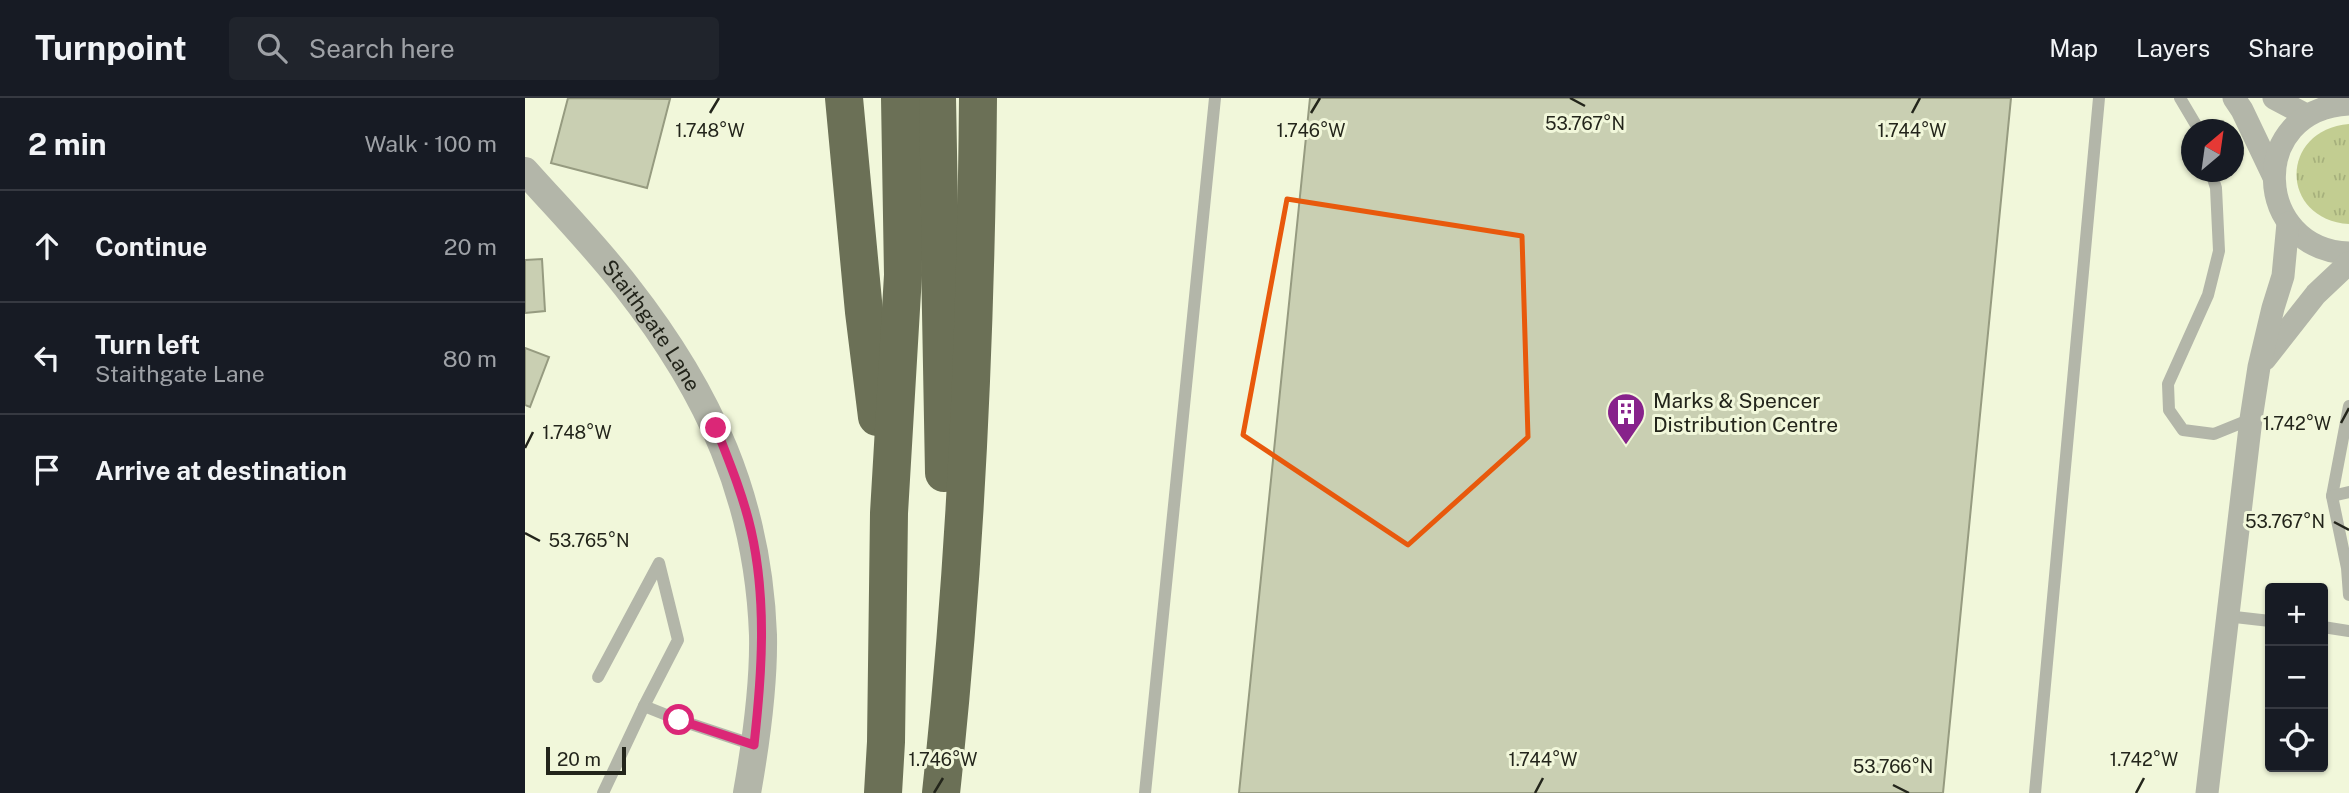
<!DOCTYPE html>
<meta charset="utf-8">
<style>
:root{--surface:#171b24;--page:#20242c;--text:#f1f3f6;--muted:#9ea1a6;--line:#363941}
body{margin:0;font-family:"Public Sans",sans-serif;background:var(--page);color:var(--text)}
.controls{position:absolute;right:21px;bottom:21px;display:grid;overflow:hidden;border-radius:7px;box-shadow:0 2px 5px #0004}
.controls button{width:63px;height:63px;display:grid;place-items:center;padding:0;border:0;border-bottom:2px solid var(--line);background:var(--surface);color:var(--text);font:35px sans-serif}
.compass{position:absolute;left:1656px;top:21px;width:63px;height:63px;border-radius:50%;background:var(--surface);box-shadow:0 2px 5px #0004;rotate:29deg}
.scale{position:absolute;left:21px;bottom:18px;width:80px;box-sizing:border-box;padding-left:7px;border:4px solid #23251b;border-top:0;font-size:19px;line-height:24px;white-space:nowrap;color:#23251b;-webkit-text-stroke:5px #f1f7da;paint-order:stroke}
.stop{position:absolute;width:21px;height:21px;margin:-16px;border:5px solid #db2777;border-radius:50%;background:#fff}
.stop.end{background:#db2777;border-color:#fff;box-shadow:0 2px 7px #0008}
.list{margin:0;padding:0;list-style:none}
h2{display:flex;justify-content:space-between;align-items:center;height:91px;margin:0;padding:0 28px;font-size:30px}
h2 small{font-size:23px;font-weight:400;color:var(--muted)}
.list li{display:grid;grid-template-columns:46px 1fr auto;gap:21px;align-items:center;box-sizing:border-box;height:112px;padding:0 28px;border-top:2px solid var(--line)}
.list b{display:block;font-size:26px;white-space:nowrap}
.list p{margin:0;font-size:23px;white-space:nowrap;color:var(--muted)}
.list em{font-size:23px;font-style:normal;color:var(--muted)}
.icon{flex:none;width:38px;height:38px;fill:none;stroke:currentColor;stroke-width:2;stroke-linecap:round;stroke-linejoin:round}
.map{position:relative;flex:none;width:1824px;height:695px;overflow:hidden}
header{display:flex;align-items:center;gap:42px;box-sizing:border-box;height:98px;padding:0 35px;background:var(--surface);border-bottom:2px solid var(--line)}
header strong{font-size:33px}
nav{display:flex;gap:38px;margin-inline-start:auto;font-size:24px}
.search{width:490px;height:63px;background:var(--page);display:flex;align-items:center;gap:18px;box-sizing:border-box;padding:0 24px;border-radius:7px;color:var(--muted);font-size:26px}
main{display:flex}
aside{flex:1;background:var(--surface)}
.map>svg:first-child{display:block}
</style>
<header>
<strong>Turnpoint</strong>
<div class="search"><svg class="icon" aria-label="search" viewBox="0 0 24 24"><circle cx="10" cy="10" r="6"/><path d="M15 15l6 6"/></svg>Search here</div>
<nav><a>Map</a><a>Layers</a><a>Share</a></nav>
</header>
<main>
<aside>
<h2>2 min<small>Walk · 100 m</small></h2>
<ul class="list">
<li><svg class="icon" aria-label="ahead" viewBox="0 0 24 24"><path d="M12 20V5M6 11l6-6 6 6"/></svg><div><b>Continue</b></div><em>20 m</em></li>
<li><svg class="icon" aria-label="left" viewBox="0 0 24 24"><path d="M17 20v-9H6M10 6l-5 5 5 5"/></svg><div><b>Turn left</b><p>Staithgate Lane</p></div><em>80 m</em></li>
<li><svg class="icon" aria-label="arrive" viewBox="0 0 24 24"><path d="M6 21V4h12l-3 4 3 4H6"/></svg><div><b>Arrive at destination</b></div></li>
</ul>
</aside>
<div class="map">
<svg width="1824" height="695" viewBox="0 0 1824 695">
<defs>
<pattern id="grass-tufts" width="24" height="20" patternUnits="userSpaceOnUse" patternTransform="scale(1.75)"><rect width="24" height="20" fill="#c2cd91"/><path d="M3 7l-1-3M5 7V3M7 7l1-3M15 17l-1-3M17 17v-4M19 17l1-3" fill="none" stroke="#a6b07c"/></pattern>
</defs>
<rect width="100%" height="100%" fill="#f1f7da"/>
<path fill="url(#grass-tufts)" d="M1824,26V126C1754,121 1754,32 1824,26Z"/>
<g fill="#c9cfb2" stroke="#969b80" stroke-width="2">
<path d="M43,0L145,1L122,90L26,65Z"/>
<path d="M785,0H1486L1418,695H714Z"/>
<path d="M17,161L20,213L0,215V162Z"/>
<path d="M0,250L24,259L5,309L0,307Z"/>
</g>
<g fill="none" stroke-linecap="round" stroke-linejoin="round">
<g stroke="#b3b6a9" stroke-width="12">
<path d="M1655,0L1674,32"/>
<path d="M1686,74L1691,90L1694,153L1683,197L1643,286L1644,312L1658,332L1689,336L1726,321"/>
<path d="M1824,308L1807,398L1822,470L1824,497"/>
<path d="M1807,398L1824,394"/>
<path d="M1701,518L1745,523"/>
<path d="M1798,529L1824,533"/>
<path d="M73,579L134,465L153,542L119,608L154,622L229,647"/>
<path d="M78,695L119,608"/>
<path d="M620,695L690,0"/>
<path d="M1510,695L1574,0"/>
</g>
<g stroke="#b3b6a9" stroke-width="23">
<path d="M1709,0L1717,12L1748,77"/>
<path d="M1749,0L1781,17"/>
<path d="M1824,6C1721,11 1728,152 1824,155"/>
<path d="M1740,261L1791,196L1824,165"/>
<path d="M1682,695L1726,321L1734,269L1748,210L1758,178L1763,125"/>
</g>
<path stroke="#b3b6a9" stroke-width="28" id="s1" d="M0,73C34,111 70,148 101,188C185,295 233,401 238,537C239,589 231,644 222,695"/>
<g stroke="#6b7056" stroke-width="38">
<path d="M319,0L339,214L352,319"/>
<path d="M412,0L419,375"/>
<path d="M358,695L361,644L364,415L378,177L375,0"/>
<path d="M416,695C441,464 451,232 453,0"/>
</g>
</g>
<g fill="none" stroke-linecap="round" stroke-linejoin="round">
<path stroke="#db2777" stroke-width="9" d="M154,622L229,647C237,576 242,502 226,432C218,397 204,363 191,330"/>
</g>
<path fill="none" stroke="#e8590c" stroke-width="5" stroke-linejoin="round" d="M762,101L997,138L1003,339L883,447L718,337Z"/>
<path fill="none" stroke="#23251b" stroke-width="2.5" d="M1045,0L1060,8M185,15L194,0M786,15L795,0M1387,15L1395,0M1816,325L1824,310M0,350L8,334M1809,424L1824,432M0,435L15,443M1368,687L1384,695M409,695L418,680M1010,695L1018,680M1611,695L1619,680"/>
<defs>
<symbol id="building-pin" viewBox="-11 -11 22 30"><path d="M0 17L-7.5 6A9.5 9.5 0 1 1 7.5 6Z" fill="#87228b" stroke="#f1f7da"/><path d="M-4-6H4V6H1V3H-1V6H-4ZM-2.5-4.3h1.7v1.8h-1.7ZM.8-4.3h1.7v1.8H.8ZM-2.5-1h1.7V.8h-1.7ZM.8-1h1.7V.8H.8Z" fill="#fff"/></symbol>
</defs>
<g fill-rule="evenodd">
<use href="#building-pin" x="1079" y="292" width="44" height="60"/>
</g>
<g text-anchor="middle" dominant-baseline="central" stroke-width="6" stroke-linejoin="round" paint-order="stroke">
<g font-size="21" fill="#23251b" stroke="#f1f7da">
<text stroke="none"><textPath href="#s1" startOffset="200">Staithgate Lane</textPath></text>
</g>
<g font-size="21" fill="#23251b" stroke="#f1f7da" text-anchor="start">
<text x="1128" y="302">Marks &amp; Spencer<tspan x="1128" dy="24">Distribution Centre</tspan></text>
</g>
</g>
<g font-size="18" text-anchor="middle" fill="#23251b" stroke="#f1f7da" stroke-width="6" stroke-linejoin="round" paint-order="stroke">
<text x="1060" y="32">53.767°N</text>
<text x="185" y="39">1.748°W</text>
<text x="786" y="39">1.746°W</text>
<text x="1387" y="39">1.744°W</text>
<text x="1772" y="332">1.742°W</text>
<text x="52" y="341">1.748°W</text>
<text x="1760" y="430">53.767°N</text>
<text x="64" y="449">53.765°N</text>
<text x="418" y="668">1.746°W</text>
<text x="1018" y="668">1.744°W</text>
<text x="1619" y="668">1.742°W</text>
<text x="1368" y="675">53.766°N</text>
</g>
</svg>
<div class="controls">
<button>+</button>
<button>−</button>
<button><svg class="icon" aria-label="locate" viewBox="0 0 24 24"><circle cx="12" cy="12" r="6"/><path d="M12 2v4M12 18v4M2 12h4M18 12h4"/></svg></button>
</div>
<svg class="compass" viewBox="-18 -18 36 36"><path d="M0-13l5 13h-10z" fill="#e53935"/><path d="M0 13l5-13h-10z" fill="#9ea1a6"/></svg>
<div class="scale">20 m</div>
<div class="stop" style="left:154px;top:622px"></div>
<div class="stop end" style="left:191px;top:330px"></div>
</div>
</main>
